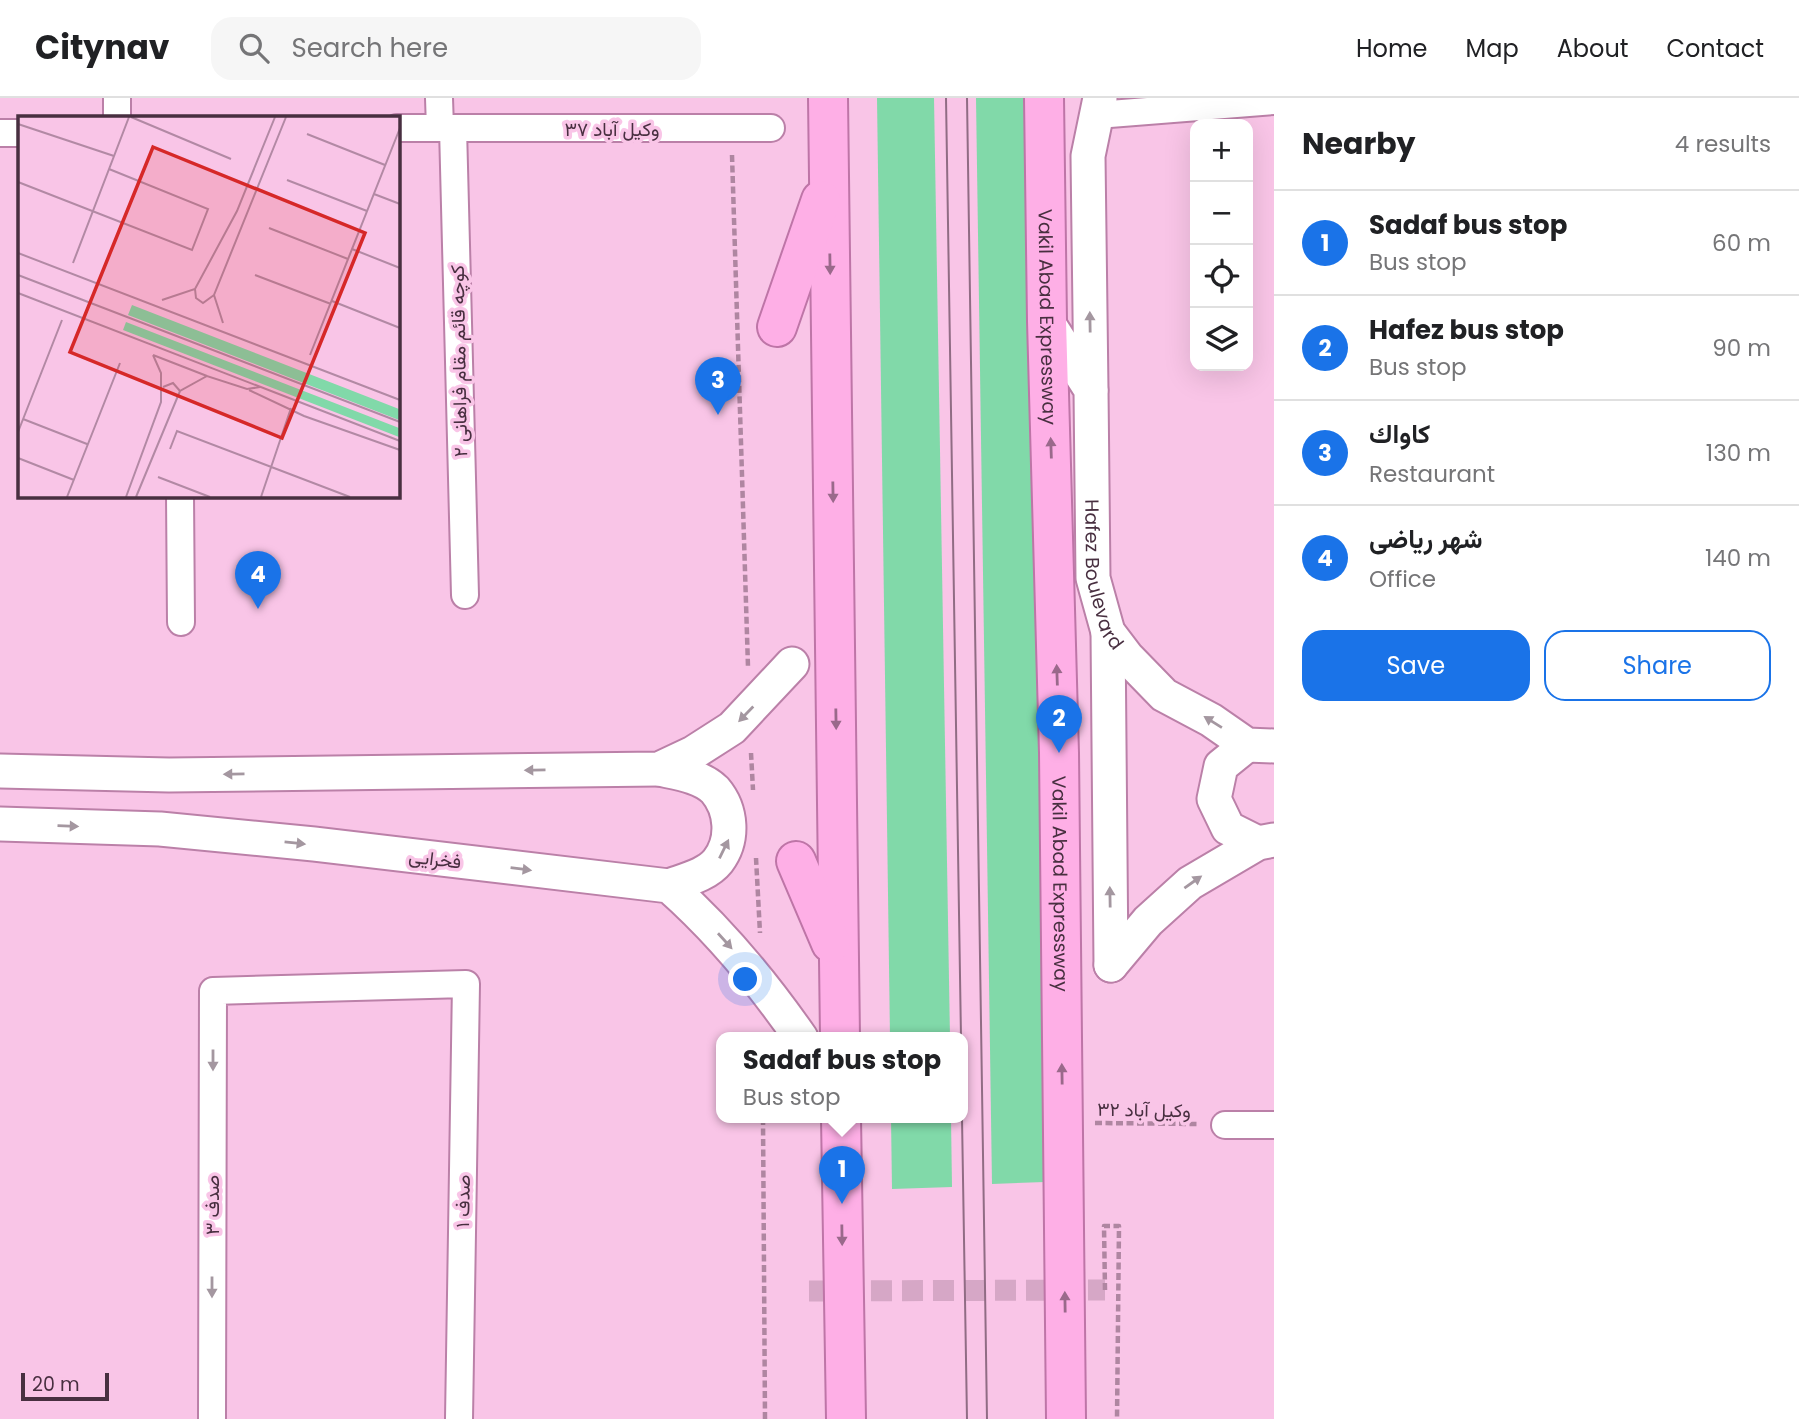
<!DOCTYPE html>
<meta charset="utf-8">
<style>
:root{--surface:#fff;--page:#f6f6f6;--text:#202124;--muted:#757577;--line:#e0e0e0;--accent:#1a73e8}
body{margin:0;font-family:Poppins,Vazirmatn,sans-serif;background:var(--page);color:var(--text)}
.controls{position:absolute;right:21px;top:21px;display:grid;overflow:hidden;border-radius:14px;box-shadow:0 7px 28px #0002}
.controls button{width:63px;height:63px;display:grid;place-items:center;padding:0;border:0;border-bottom:2px solid var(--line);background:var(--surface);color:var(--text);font:35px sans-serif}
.scale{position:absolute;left:21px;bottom:18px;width:88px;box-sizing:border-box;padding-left:7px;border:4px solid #482f40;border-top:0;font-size:19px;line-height:24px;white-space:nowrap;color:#482f40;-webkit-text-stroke:5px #f9c5e7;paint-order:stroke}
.you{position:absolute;left:746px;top:882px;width:24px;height:24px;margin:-18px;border:5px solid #fff;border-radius:50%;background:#1a73e8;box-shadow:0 0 0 10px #1a73e833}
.badge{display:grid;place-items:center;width:46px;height:46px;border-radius:50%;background:var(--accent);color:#fff;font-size:23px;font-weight:700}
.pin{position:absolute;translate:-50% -58px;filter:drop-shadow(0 2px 4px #0008)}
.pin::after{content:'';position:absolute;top:37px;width:24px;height:21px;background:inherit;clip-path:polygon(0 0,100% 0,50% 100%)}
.popup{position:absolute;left:716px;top:934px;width:252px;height:91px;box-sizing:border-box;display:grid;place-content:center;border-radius:14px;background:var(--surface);filter:drop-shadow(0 2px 5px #0005);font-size:23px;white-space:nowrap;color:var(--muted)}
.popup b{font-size:26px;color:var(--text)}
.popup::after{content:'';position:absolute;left:50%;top:100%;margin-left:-14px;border:14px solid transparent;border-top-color:var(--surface)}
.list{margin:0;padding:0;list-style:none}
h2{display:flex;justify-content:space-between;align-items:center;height:91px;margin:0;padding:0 28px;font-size:30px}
h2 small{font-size:23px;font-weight:400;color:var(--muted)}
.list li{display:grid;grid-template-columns:46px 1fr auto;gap:21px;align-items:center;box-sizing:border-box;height:105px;padding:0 28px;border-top:2px solid var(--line)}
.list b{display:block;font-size:26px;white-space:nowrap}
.list p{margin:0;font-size:23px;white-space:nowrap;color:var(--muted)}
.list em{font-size:23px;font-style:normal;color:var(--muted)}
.actions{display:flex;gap:14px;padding:21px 28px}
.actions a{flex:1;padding:16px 0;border:2px solid var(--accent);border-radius:21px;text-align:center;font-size:24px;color:var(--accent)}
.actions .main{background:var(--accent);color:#fff}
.icon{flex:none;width:38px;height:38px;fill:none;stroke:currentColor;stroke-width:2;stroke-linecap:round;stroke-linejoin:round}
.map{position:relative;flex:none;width:1274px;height:1321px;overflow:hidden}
header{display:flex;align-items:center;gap:42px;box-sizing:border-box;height:98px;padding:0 35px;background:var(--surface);border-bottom:2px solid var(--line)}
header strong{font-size:33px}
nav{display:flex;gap:38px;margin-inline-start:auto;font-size:24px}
.search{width:490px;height:63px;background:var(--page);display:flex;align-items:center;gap:18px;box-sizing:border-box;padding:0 24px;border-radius:21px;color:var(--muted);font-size:26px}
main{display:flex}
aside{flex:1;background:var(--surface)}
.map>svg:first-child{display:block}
</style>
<header>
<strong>Citynav</strong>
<div class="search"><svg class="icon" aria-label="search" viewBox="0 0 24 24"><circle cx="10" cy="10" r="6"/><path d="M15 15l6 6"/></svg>Search here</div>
<nav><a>Home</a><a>Map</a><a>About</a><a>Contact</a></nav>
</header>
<main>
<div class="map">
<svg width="1274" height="1321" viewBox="0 0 1274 1321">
<rect width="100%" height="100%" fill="#f9c5e7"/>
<g fill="#81d9a9">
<path d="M877,0H934L950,940H890Z"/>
<path d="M976,0H1029L1045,1084L992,1086Z"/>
<path d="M891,1020H951L952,1089L892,1091Z"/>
</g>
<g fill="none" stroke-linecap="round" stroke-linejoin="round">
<path stroke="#d6a7c6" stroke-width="21" stroke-dasharray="21 10" stroke-linecap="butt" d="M809,1193L1105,1192"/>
<defs>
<g id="minor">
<path d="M117,0V19"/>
<path d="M439,0L440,30"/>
<path d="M1097,17L1274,3"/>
<path d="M397,30H771"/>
<path d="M453,30L465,497"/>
<path d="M0,35H19"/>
<path d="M180,397L181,524"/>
<path d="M1225,1027H1274"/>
<path d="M212,1321L213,893L466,886L459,1321"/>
</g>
<g id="tertiary">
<path id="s1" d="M1047,223L1091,292L1093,480L1108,534L1127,559L1164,597L1211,622L1247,647L1274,648"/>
<path d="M1091,292L1088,58L1100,0"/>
<path d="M1108,534L1111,867"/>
<path d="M1247,647L1221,668L1214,701L1228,730L1258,745"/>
<path d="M659,671C677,675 701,678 715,692C732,712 734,742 718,763C707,777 685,782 669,788"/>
<path d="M0,673L169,677L659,671L693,655L732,630L792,566"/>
<path d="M0,726L160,731L314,746L669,788C720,833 762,884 801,940"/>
<path d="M1111,867L1148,823L1190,785L1258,745L1274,742"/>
</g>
<g id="trunk">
<path d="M828,0L840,940"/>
<path id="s2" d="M1044,0L1047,223L1059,655L1066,1321"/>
<path d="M777,229L821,102"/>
<path d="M796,763L831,845"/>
<path d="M841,1020L846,1321"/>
</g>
</defs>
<use href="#minor" stroke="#bb80a8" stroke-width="30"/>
<use href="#tertiary" stroke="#bb80a8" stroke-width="37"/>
<use href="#trunk" stroke="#be75a7" stroke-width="42"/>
<g stroke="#af86a1" stroke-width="4.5" stroke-dasharray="7 3.5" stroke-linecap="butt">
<path d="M732,57L748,569"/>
<path d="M751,655L753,692"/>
<path d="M756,760L760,835"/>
<path d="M763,1020L765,1321"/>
<path d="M1095,1025L1198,1026"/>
<path d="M1105,1192L1104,1128H1119L1117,1321"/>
</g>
<use href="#minor" stroke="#fff" stroke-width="26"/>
<use href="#tertiary" stroke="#fff" stroke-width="33"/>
<use href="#trunk" stroke="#feafe6" stroke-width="38"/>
<g stroke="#906c84" stroke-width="2">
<path d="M946,0L961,940"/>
<path d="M967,0L987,1321"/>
<path d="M962,1020L967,1321"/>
</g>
</g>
<defs><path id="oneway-solid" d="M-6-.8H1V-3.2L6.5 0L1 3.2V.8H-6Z" transform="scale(1.75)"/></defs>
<g fill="#9a698b">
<use href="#oneway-solid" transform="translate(830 166) rotate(89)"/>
<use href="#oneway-solid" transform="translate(1051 350) rotate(-92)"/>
<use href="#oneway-solid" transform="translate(833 394) rotate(89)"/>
<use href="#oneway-solid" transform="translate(1057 577) rotate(-92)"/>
<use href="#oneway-solid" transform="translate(836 621) rotate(89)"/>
<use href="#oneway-solid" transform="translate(1062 976) rotate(-91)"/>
<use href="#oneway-solid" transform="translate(842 1137) rotate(89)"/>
<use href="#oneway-solid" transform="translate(1065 1204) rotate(-91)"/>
</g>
<g fill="#a497a0">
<use href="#oneway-solid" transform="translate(1090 224) rotate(-91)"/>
<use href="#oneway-solid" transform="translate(746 616) rotate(134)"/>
<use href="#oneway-solid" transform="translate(1213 624) rotate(-148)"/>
<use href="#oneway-solid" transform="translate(535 672) rotate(179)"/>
<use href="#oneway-solid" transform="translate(234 676) rotate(179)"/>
<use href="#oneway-solid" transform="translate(68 728) rotate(2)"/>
<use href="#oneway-solid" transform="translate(295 745) rotate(6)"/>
<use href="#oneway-solid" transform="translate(724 751) rotate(-64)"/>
<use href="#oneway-solid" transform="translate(521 771) rotate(7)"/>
<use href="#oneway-solid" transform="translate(1193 784) rotate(-35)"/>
<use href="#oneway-solid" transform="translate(1110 799) rotate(-91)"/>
<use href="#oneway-solid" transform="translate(725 843) rotate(48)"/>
<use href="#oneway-solid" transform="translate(213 962) rotate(90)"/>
<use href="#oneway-solid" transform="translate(212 1189) rotate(90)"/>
</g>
<g text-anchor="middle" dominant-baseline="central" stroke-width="7" stroke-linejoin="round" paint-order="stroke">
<g font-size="19" fill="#482f40" stroke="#f9c5e7">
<text x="612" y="31">۳۷ وکیل آباد</text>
<text stroke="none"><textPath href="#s2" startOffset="219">Vakil Abad Expressway</textPath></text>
<text transform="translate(459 263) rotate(-91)">کوچه قائم مقام فراهانی ۲</text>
<text stroke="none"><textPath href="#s1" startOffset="268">Hafez Boulevard</textPath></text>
<text transform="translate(435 761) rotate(7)">فخرایی</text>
<text stroke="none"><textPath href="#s2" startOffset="786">Vakil Abad Expressway</textPath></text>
<text transform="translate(1144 1012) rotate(1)">وکیل آباد ۳۲</text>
<text transform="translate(463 1103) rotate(-89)">صدف ۱</text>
<text transform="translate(212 1107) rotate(-90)">صدف ۳</text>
</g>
</g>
<g transform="translate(18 18)">
<rect width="382" height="382" fill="#f9c5e7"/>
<path d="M114,189L381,293V304L110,199ZM108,206L381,312V321L105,214Z" fill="#81d9a9"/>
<path fill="none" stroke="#b289a4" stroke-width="2" d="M113,1L213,43M0,8L96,40M289,18L367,49M269,64L349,95M0,66L174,134L190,93L91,53M356,78L382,88M251,112L330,143M334,133L382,152M0,137L382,284M55,147L111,1M0,159L382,306M237,159L313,188M177,173L178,182L185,187L196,179M0,177L382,325M144,184L177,173L219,95L257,1M314,185L382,212M205,207L196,179L268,1M135,239L189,260M292,239L382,12M145,271L155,267L162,275M231,274L286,300L382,334M5,303L69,328M0,316L44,204M152,333L159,315L332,381M0,342L56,364M140,361L192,381M49,381L102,247M108,381L143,286V257L135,239M118,381L162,275L189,260L229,273L242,271M243,381L273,292"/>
<path fill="#d62828" fill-opacity="0.15" stroke="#d62828" stroke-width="3.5" d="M135,31L347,117L264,322L52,236Z"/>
<rect width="382" height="382" fill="none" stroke="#482f40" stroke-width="3.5"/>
</g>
</svg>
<div class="controls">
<button>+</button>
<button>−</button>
<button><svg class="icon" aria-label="locate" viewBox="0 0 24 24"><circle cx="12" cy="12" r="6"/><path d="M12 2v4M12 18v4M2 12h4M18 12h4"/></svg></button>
<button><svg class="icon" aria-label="layers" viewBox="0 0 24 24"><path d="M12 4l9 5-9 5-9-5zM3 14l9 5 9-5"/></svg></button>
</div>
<div class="scale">20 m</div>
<div class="you"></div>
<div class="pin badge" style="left:842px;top:1106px">1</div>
<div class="popup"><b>Sadaf bus stop</b>Bus stop</div>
<div class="pin badge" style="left:1059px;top:655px">2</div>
<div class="pin badge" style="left:718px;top:317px">3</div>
<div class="pin badge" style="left:258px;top:511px">4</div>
</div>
<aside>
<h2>Nearby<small>4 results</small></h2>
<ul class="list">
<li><span class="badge">1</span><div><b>Sadaf bus stop</b><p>Bus stop</p></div><em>60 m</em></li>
<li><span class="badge">2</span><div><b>Hafez bus stop</b><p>Bus stop</p></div><em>90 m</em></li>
<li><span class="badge">3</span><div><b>كاواك</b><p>Restaurant</p></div><em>130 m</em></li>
<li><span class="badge">4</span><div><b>شهر ریاضی</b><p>Office</p></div><em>140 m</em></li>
</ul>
<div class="actions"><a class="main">Save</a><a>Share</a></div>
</aside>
</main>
